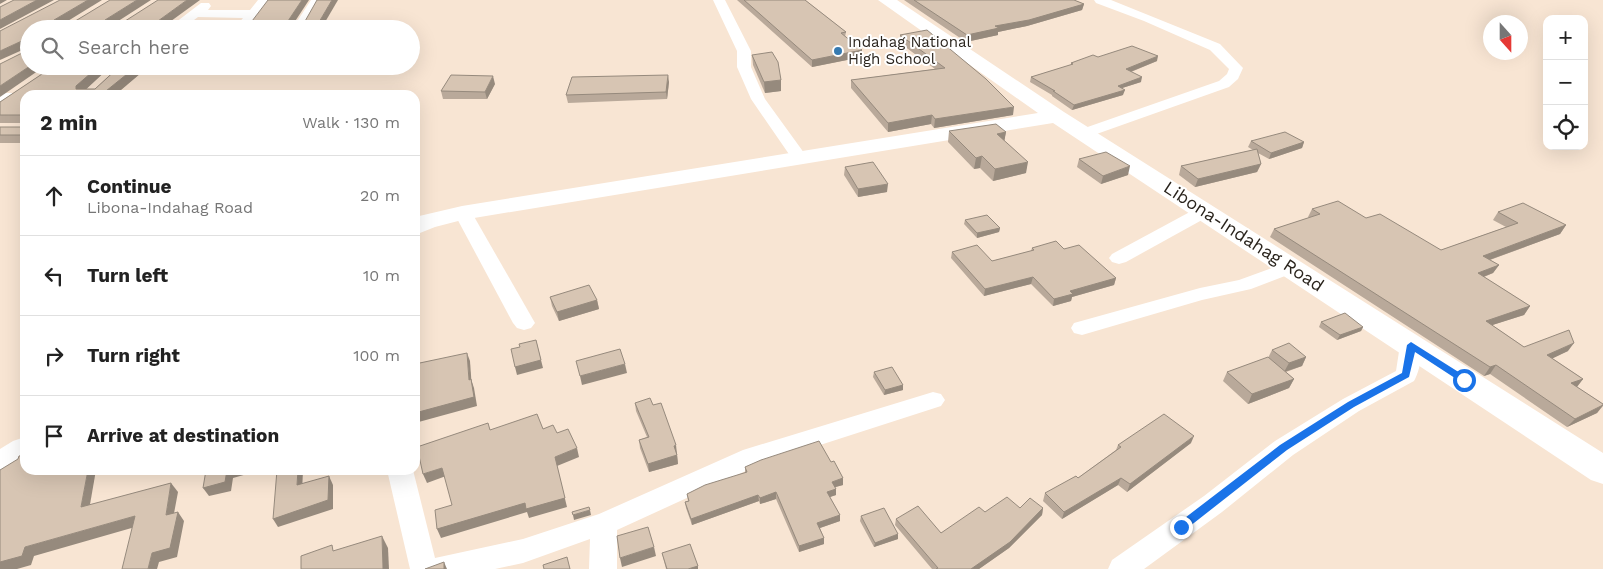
<!DOCTYPE html>
<meta charset="utf-8">
<style>
:root{--surface:#fff;--page:#f6f6f6;--text:#222;--muted:#767676;--line:#e0e0e0}
body{margin:0;font-family:"Work Sans",sans-serif;background:var(--page);color:var(--text)}
.controls{position:absolute;right:15px;top:15px;display:grid;overflow:hidden;border-radius:10px;box-shadow:0 5px 20px #0002}
.controls button{width:45px;height:45px;display:grid;place-items:center;padding:0;border:0;border-bottom:1px solid var(--line);background:var(--surface);color:var(--text);font:25px sans-serif}
.compass{position:absolute;left:1483px;top:15px;width:45px;height:45px;border-radius:50%;background:var(--surface);box-shadow:0 5px 20px #0002;rotate:159deg}
.stop{position:absolute;width:15px;height:15px;margin:-11px;border:4px solid #1a73e8;border-radius:50%;background:#fff}
.stop.end{background:#1a73e8;border-color:#fff;box-shadow:0 1px 5px #0008}
.list{margin:0;padding:0;list-style:none}
h2{display:flex;justify-content:space-between;align-items:center;height:65px;margin:0;padding:0 20px;font-size:21px}
h2 small{font-size:16px;font-weight:400;color:var(--muted)}
.list li{display:grid;grid-template-columns:32px 1fr auto;gap:15px;align-items:center;box-sizing:border-box;height:80px;padding:0 20px;border-top:1px solid var(--line)}
.list b{display:block;font-size:19px;white-space:nowrap}
.list p{margin:0;font-size:16px;white-space:nowrap;color:var(--muted)}
.list em{font-size:16px;font-style:normal;color:var(--muted)}
.icon{flex:none;width:28px;height:28px;fill:none;stroke:currentColor;stroke-width:2;stroke-linecap:round;stroke-linejoin:round}
.map{position:relative;flex:none;width:1603px;height:569px;overflow:hidden}
.search{position:absolute;background:var(--surface);box-shadow:0 5px 20px #0002;left:20px;top:20px;width:400px;height:55px;display:flex;align-items:center;gap:12px;box-sizing:border-box;padding:0 18px;border-radius:28px;color:var(--muted);font-size:19px}
.panel{position:absolute;background:var(--surface);box-shadow:0 5px 20px #0002;left:20px;top:90px;width:400px;height:385px;border-radius:15px}
.map>svg:first-child{display:block}
</style>
<div class="map">
<svg width="1603" height="569" viewBox="0 0 1603 569">
<rect width="100%" height="100%" fill="#f8e5d3"/>
<g fill="none" stroke-linecap="round" stroke-linejoin="round">
<g fill="#fff" fill-rule="evenodd">
<path d="M258,0H271L247,29H234L243,18L198,17L182,29H167L201,3H209L211,6L208,10H250Z"/>
<path d="M311,0H323L305,29H292Z"/>
<path d="M713,0H725L751,51V67L765,99L807,157L805,160H793L751,99L737,67V51Z"/>
<path d="M1094,0H1111L1220,44L1243,68L1238,79L1229,87L1091,136H1079L1077,133L1079,130L1219,81L1227,74L1229,69L1210,50L1144,21L1096,3Z"/>
<path d="M0,93H25L31,95H25V101H0Z"/>
<path d="M1205,206L1211,207L1214,211L1211,215L1126,262L1119,264L1112,262L1109,258L1112,254L1199,207Z"/>
<path d="M463,208L469,209L472,213L535,323L531,328L524,330L517,328L513,323L454,213L457,209Z"/>
<path d="M1291,261L1298,263L1301,267L1298,271L1251,289L1202,300L1082,335L1074,333L1071,328L1074,323L1200,288L1239,280Z"/>
<path d="M1411,338L1419,340C1424,349 1420,371 1414,381L1359,411L1293,455L1222,512L1144,569H1108L1112,560L1204,496L1275,441L1343,399L1396,371L1400,345L1403,340Z"/>
<path d="M933,392L941,394L945,400L941,406L761,464L617,530V569H589L590,539L523,563L495,569H410L387,470H413L435,558L523,539L599,514L743,450Z"/>
</g>
<g fill="#fff" fill-rule="evenodd">
<path d="M878,0H897L1064,112L1603,453V484L1591,480L1053,123L462,220L435,227L415,235V217L462,206L1038,113Z"/>
<path d="M25,437V467L12,476L0,480V449L13,441Z"/>
</g>
</g>
<g fill="#b9a99a">
<path d="M737,0H805L846,32L845,37L862,57L812,67Z"/>
<path d="M904,0H1074L1084,4L1082,10L1027,26L998,32V35L966,42Z"/>
<path d="M900,35L1013,115L934,128L931,124L888,132L851,88V80L935,69L900,43Z"/>
<path d="M752,55L781,80V91L765,93L753,65Z"/>
<path d="M1098,57L1157,61L1131,72L1141,82L1122,88L1123,95L1072,110L1052,96V95L1030,82L1031,77L1071,65V63Z"/>
<path d="M54,66H111L86,89H95L120,66H208L148,67L115,95H25V143H0V127H21V123H0V102Z"/>
<path d="M669,82L667,99L568,103L566,95Z"/>
<path d="M495,84L487,99H443L441,91Z"/>
<path d="M949,131L1006,132L1004,141L1026,173L993,181L980,168L974,169L948,142Z"/>
<path d="M1251,141L1304,142L1302,148L1269,159L1258,153L1261,164L1257,172L1195,187L1179,175L1181,166L1253,150L1248,147Z"/>
<path d="M1079,159L1128,175L1101,184L1077,167Z"/>
<path d="M845,167L887,192L858,197L844,175Z"/>
<path d="M1312,209L1366,218L1441,250L1506,227L1493,220L1498,212L1566,225L1560,234L1490,260L1499,265L1493,273L1484,277L1530,306L1524,315L1492,325L1524,347L1568,351L1552,358L1583,379L1577,387L1603,404V406L1597,413L1567,427L1490,374L1484,376L1270,237L1274,229L1309,218L1308,217Z"/>
<path d="M965,220L1000,228L999,232L977,238L964,224Z"/>
<path d="M1032,248L1064,249L1116,278L1114,285L1072,297L1071,301L1053,306L1031,284L984,296L951,258L952,252L992,261L1031,251Z"/>
<path d="M550,297L597,300L599,309L559,321L552,306Z"/>
<path d="M1321,322L1363,327L1361,331L1337,340L1319,327Z"/>
<path d="M1272,350L1306,357L1302,366L1286,372L1294,379L1289,388L1248,404L1223,381L1227,372L1268,358Z"/>
<path d="M874,372L903,385V390L884,395L873,377Z"/>
<path d="M635,403L653,405L677,454L678,464L649,472L640,448L639,440L647,437L636,411Z"/>
<path d="M1191,443L1127,492L1118,485L1062,519L1043,501L1045,493L1078,478L1116,450L1118,445Z"/>
<path d="M745,467L843,485L835,487L836,495L830,497L840,515V521L820,528L824,538V544L799,552L776,499L760,504L759,501L692,525L686,508L685,502L688,501L687,494L745,473Z"/>
<path d="M1020,508H1043L1042,515L1009,548L979,569H932L895,525L896,519L941,533L985,512Z"/>
<path d="M861,516L898,539L874,547L860,521Z"/>
<path d="M662,553L698,566V569H666Z"/>
</g>
<g fill="#968a7d">
<path d="M0,0H7L0,4Z"/>
<path d="M37,0H54L0,29V20Z"/>
<path d="M88,0H102L58,27L54,23V20Z"/>
<path d="M137,0H151L109,27L105,23V20Z"/>
<path d="M187,0H200L160,29H147Z"/>
<path d="M302,0H309L290,29L288,21Z"/>
<path d="M332,0H338L321,29H315Z"/>
<path d="M1084,4L1082,10L1027,26L998,32V35L966,42L967,35L995,26Z"/>
<path d="M26,39L29,47L0,60V51Z"/>
<path d="M862,50V57L812,67V60Z"/>
<path d="M1158,56L1157,61L1125,74L1126,69Z"/>
<path d="M30,66H45L0,97V86Z"/>
<path d="M99,66H111L81,94L76,89V86Z"/>
<path d="M137,66H148V67L115,95H101Z"/>
<path d="M668,75L669,82L667,99L666,92Z"/>
<path d="M493,76L495,84L487,99L485,92Z"/>
<path d="M1142,77L1141,82L1116,90L1118,86Z"/>
<path d="M781,80V91L765,93L764,82Z"/>
<path d="M1125,90L1123,95L1072,110L1074,105Z"/>
<path d="M1014,107L1013,115L934,128L935,119Z"/>
<path d="M932,115L931,124L888,132V123Z"/>
<path d="M1006,132L1004,143L997,134Z"/>
<path d="M1304,142L1302,148L1269,159L1271,153Z"/>
<path d="M982,156L980,168L974,169L976,158Z"/>
<path d="M1028,162L1026,173L993,181L995,169Z"/>
<path d="M1261,164L1257,172L1195,187L1198,179Z"/>
<path d="M1130,166L1128,175L1101,184L1103,176Z"/>
<path d="M888,184L887,192L858,197V189Z"/>
<path d="M1566,225L1560,234L1478,264L1483,256Z"/>
<path d="M1000,228L999,232L977,238V233Z"/>
<path d="M1499,265L1493,273L1472,281L1478,273Z"/>
<path d="M1033,277L1031,284L984,296L985,289Z"/>
<path d="M1116,278L1114,285L1072,297L1071,301L1053,306L1054,299L1070,291Z"/>
<path d="M597,300L599,309L559,321L557,312Z"/>
<path d="M1530,306L1524,315L1480,329L1486,321Z"/>
<path d="M1363,327L1361,331L1337,340L1340,335Z"/>
<path d="M536,340L543,368L517,375L515,367Z"/>
<path d="M1574,343L1568,351L1541,364L1547,355Z"/>
<path d="M467,353L470,361L472,389L469,380Z"/>
<path d="M1306,357L1302,366L1284,372L1289,363Z"/>
<path d="M625,364L627,373L582,385L580,376Z"/>
<path d="M1496,365L1490,374L1484,376L1490,367Z"/>
<path d="M471,379L474,388L477,406L415,423V413Z"/>
<path d="M1294,379L1289,388L1248,404L1252,394Z"/>
<path d="M1583,379L1576,388L1571,383Z"/>
<path d="M903,385V390L884,395L885,390Z"/>
<path d="M1603,405L1597,413L1567,427L1575,419Z"/>
<path d="M1194,436L1191,443L1127,492L1130,484Z"/>
<path d="M676,445L677,454H675L674,446Z"/>
<path d="M577,448L579,457L557,466L567,507L529,518L527,512L441,538L437,529L555,457Z"/>
<path d="M677,455L678,464L649,472L648,464Z"/>
<path d="M442,468L446,476L427,483L423,474Z"/>
<path d="M88,470H96L88,516L81,507Z"/>
<path d="M227,470H261L233,478L231,491L209,496L203,488Z"/>
<path d="M298,470H303L302,493L297,485Z"/>
<path d="M329,476L333,485V509L278,527L273,519Z"/>
<path d="M843,478V485L832,488V482Z"/>
<path d="M1121,478L1118,485L1062,519L1064,512Z"/>
<path d="M171,483L178,492L172,524L166,515Z"/>
<path d="M836,489V495L827,498V492Z"/>
<path d="M776,492V499L760,504V498Z"/>
<path d="M758,495L759,501L692,525L691,519Z"/>
<path d="M1043,508L1042,515L1009,548L979,569H971Z"/>
<path d="M590,510L591,515L574,520L573,515Z"/>
<path d="M178,512L184,521L177,557L159,562L157,569H148L152,553Z"/>
<path d="M840,515V521L817,529V523Z"/>
<path d="M135,516L142,525L34,556L31,565L17,569H0V562L25,547Z"/>
<path d="M898,534V539L874,547L875,543Z"/>
<path d="M382,536L388,548L389,569H383Z"/>
<path d="M824,538V544L799,552V546Z"/>
<path d="M654,547L656,556L622,567L620,558Z"/>
<path d="M444,562L447,569H444Z"/>
<path d="M698,566V569H688Z"/>
</g>
<g fill="#d7c5b3" stroke="#968a7d">
<path d="M14,0H37L0,20V7Z"/>
<path d="M60,0H88L54,20V23H72L110,0H137L105,20V23H122L158,0H187L147,29H29V66H30L0,86V64L26,51V39L0,51V31Z"/>
<path d="M268,0H302L288,21V23H304L317,0H332L315,29H246Z"/>
<path d="M744,0H805L846,32L841,33L862,50L812,60Z"/>
<path d="M914,0H1074L1084,4L1029,20L995,26L999,28L967,35Z"/>
<path d="M927,30L986,79L1014,107L935,119L932,115L888,123L851,80L945,68L900,35Z"/>
<path d="M1132,46L1158,56L1126,69L1142,77L1118,86L1125,90L1074,105L1053,91H1055L1031,77L1073,64L1071,63L1093,55L1098,57Z"/>
<path d="M772,52L778,62L781,80L764,82L752,55Z"/>
<path d="M54,66H99L76,86V89H95L120,66H137L101,95H25V135H0V127H21V115H0V102Z"/>
<path d="M451,75L493,76L485,92L441,91Z"/>
<path d="M668,75L666,92L566,95L572,77Z"/>
<path d="M996,124L1006,132L997,134L1028,162L995,169L982,156L976,158L949,131Z"/>
<path d="M1285,132L1304,142L1271,153L1251,141Z"/>
<path d="M1257,149L1261,164L1198,179L1181,166Z"/>
<path d="M1106,152L1130,166L1103,176L1079,159Z"/>
<path d="M873,162L888,184L858,189L845,167Z"/>
<path d="M1338,201L1366,218L1380,214L1441,250L1518,223L1498,212L1523,203L1566,225L1483,256L1499,265L1478,273L1530,306L1486,321L1524,347L1569,330L1574,343L1547,355L1583,379L1571,383L1603,404V405L1575,419L1496,365L1490,367L1274,229L1320,214L1312,209Z"/>
<path d="M987,215L1000,228L977,233L965,220Z"/>
<path d="M1056,241L1064,249L1079,245L1116,278L1070,291L1073,294L1054,299L1033,277L985,289L952,252L977,245L992,261L1034,250L1032,248Z"/>
<path d="M589,285L597,300L557,312L550,297Z"/>
<path d="M1345,313L1363,327L1340,335L1321,322Z"/>
<path d="M536,340L541,360L515,367L511,349L520,347L519,344Z"/>
<path d="M1289,343L1306,357L1289,363L1272,350Z"/>
<path d="M620,349L625,364L580,376L576,361Z"/>
<path d="M467,353L469,380L471,379L474,397L415,413V364Z"/>
<path d="M1268,357L1294,379L1252,394L1227,372Z"/>
<path d="M892,367L903,385L885,390L874,372Z"/>
<path d="M650,398L653,405L661,403L676,445L674,446L677,455L648,464L639,440L649,437L635,403Z"/>
<path d="M537,414L543,429L553,425L557,433L568,429L577,448L555,457L565,498L526,509L525,503L437,529L435,510L452,505L442,468L423,474L417,447L488,423L490,430Z"/>
<path d="M1164,414L1194,436L1130,484L1121,478L1064,512L1045,493L1076,476L1078,478L1121,447L1118,445Z"/>
<path d="M819,441L831,462L834,461L843,478L832,482L836,489L827,492L840,515L817,523L824,538L799,546L776,492L760,498L758,495L691,519L685,502L689,501L687,494L705,485L747,472L745,467L761,460Z"/>
<path d="M25,455V470H88L81,507L171,483L166,515L178,512L170,548L152,553L148,569H122L135,516L25,547L22,556L0,562V470L18,459L19,456Z"/>
<path d="M206,470H227L225,482L203,488Z"/>
<path d="M277,470H298L297,485L329,476L328,500L273,519Z"/>
<path d="M1007,497L1020,508L1030,498L1043,508L1010,542L971,569H936L938,568L896,519L918,506L941,533L979,507L985,512Z"/>
<path d="M589,507L590,510L573,515L572,512Z"/>
<path d="M884,508L898,534L875,543L861,516Z"/>
<path d="M648,527L654,547L620,558L617,536Z"/>
<path d="M382,536L383,569H301V556L332,545L333,551Z"/>
<path d="M690,544L698,566L688,569H667L662,553Z"/>
<path d="M567,557L570,569H544L543,565Z"/>
<path d="M444,562V569H425Z"/>
</g>
<path fill="#1a73e8" d="M1411,342L1468,378V382H1461L1415,352L1409,377L1354,407L1287,450L1185,530H1177L1175,527L1177,524L1280,445L1348,402L1402,373L1407,345Z"/>
<circle fill="#367ab0" stroke="#fff" stroke-width="2" cx="838" cy="51" r="5"/>
<g text-anchor="middle" dominant-baseline="central" stroke-width="4" stroke-linejoin="round" paint-order="stroke">
<g font-size="15" fill="#2a241d" stroke="#fff" text-anchor="start">
<text x="848" y="42">Indahag National<tspan x="848" dy="17">High School</tspan></text>
</g>
<g font-size="18" fill="#2a241d" stroke="#fff">
<text transform="translate(1244 236) rotate(33)">Libona-Indahag Road</text>
</g>
</g>
</svg>
<div class="controls">
<button>+</button>
<button>−</button>
<button><svg class="icon" aria-label="locate" viewBox="0 0 24 24"><circle cx="12" cy="12" r="6"/><path d="M12 2v4M12 18v4M2 12h4M18 12h4"/></svg></button>
</div>
<svg class="compass" viewBox="-18 -18 36 36"><path d="M0-13l5 13h-10z" fill="#e53935"/><path d="M0 13l5-13h-10z" fill="#767676"/></svg>
<div class="stop" style="left:1464px;top:380px"></div>
<div class="stop end" style="left:1181px;top:527px"></div>
<div class="search"><svg class="icon" aria-label="search" viewBox="0 0 24 24"><circle cx="10" cy="10" r="6"/><path d="M15 15l6 6"/></svg>Search here</div>
<section class="panel">
<h2>2 min<small>Walk · 130 m</small></h2>
<ul class="list">
<li><svg class="icon" aria-label="ahead" viewBox="0 0 24 24"><path d="M12 20V5M6 11l6-6 6 6"/></svg><div><b>Continue</b><p>Libona-Indahag Road</p></div><em>20 m</em></li>
<li><svg class="icon" aria-label="left" viewBox="0 0 24 24"><path d="M17 20v-9H6M10 6l-5 5 5 5"/></svg><div><b>Turn left</b></div><em>10 m</em></li>
<li><svg class="icon" aria-label="right" viewBox="0 0 24 24"><path d="M7 20v-9h11M14 6l5 5-5 5"/></svg><div><b>Turn right</b></div><em>100 m</em></li>
<li><svg class="icon" aria-label="arrive" viewBox="0 0 24 24"><path d="M6 21V4h12l-3 4 3 4H6"/></svg><div><b>Arrive at destination</b></div></li>
</ul>
</section>
</div>
